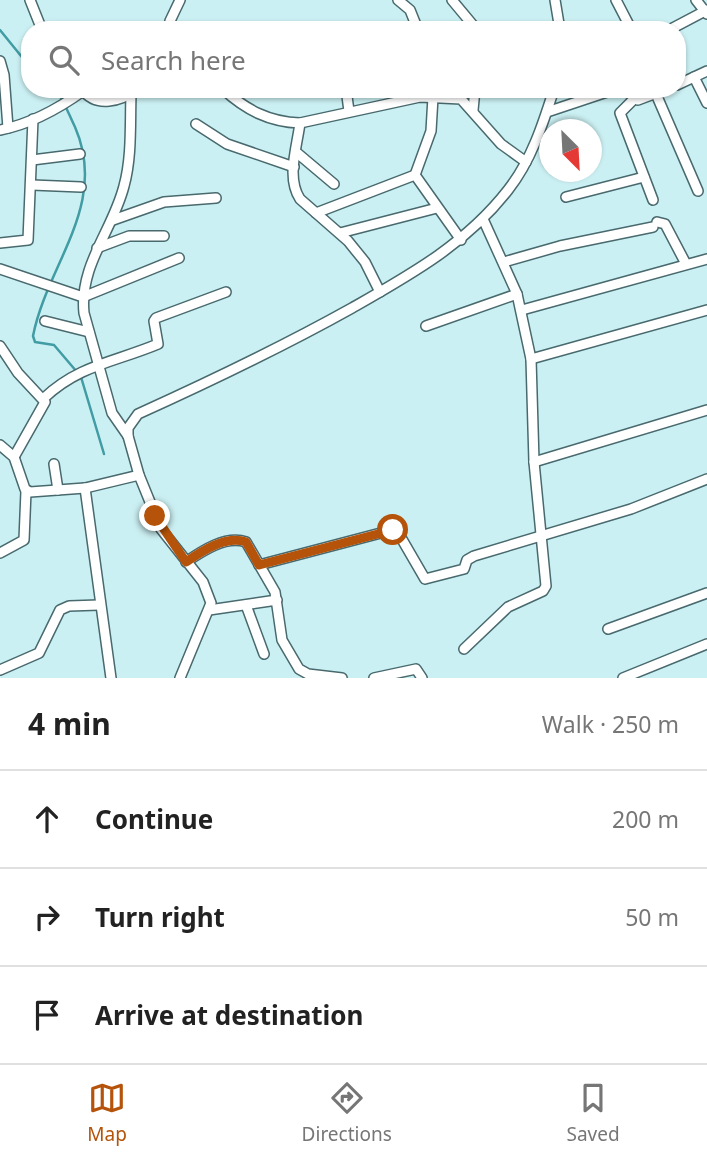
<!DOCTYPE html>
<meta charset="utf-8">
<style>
:root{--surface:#fff;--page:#f2f2f2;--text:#222;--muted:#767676;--line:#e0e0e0;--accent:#b45309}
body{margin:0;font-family:"Noto Sans",sans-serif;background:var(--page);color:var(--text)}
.compass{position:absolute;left:539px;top:119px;width:63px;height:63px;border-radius:50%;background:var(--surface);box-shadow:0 2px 5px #0004;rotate:156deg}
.stop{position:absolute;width:21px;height:21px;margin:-16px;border:5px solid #b45309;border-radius:50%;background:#fff}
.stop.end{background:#b45309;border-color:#fff;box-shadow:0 2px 7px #0008}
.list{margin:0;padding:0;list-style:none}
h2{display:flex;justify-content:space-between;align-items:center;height:91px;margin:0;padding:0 28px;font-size:30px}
h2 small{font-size:23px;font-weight:400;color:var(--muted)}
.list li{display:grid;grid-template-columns:46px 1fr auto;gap:21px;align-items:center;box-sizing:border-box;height:98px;padding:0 28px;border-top:2px solid var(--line)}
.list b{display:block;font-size:26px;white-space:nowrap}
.list em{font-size:23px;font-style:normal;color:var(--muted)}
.icon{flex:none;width:38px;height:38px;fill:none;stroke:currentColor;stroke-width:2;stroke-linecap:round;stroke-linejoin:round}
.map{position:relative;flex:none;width:707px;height:678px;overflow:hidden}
.search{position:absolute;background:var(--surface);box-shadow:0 2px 5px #0004;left:21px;right:21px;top:21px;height:77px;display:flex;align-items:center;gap:18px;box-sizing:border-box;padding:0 24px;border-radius:28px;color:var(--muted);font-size:26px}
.sheet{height:385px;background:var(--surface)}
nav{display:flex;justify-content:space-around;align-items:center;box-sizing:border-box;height:98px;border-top:2px solid var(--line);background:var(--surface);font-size:19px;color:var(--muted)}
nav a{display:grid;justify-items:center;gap:4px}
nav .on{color:var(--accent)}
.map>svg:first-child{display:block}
</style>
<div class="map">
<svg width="707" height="678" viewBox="0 0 707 678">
<rect width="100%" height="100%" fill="#cbf0f3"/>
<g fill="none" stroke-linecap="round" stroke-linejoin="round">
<g stroke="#419ca4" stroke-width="2.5">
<path d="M0,30L30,67"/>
<path d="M55,89C64,100 69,115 75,127C109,205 47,264 33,336L35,342L54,345L77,372"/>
<path d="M81,377L104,454"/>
</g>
<defs>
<g id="minor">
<path d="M30,0L42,30"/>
<path d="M398,0L410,10L418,30"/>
<path d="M452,0L477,30"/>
<path d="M555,0L560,30"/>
<path d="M616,0L630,27"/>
<path d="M696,0L707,14"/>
<path d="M175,30L170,21L180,0"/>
<path d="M669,30L707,10"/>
<path d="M0,61L4,75L8,128"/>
<path d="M694,77L707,103"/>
<path d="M677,85L707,71"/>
<path d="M82,89C96,109 121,101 138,89"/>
<path d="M223,89C246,110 269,122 300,123L420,97L461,99L501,144L526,162"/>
<path d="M346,89L349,111"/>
<path d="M623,89L638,100L667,89"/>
<path d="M656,94L698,191"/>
<path d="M634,99L620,113L653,200"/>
<path d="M473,110L475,89"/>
<path d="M547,112L616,89"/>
<path d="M300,123C297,147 286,178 300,199L348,241L365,262L380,292"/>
<path d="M196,124L227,144L294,167"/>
<path d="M0,130C31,124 58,109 83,91"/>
<path d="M296,152L334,184"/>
<path d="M32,160L80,154"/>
<path d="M415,175L431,131L433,97"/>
<path d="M32,185L81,187"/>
<path d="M566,197L644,177"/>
<path d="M316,213L415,175L461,240"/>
<path d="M113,220L164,202L216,198"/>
<path d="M657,222L665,224L686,264"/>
<path d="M340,233L437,208"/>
<path d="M0,243L28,240L33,119"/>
<path d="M97,248L129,236H164"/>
<path d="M504,262L560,246L653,227"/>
<path d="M0,269L83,297L179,258"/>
<path d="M522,310L707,259"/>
<path d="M45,321L89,332"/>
<path d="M426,326L517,294"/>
<path d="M0,346L18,373L45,402L14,457"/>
<path d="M531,359L707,310"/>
<path d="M44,398C79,365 115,362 158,344L154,321L156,318L226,292"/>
<path d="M128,436L112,413L84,313C79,265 113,230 124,186C132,157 130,124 131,94"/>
<path d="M0,445L14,457L25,489L30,492L85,488L139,475"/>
<path d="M534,462L707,410"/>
<path d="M54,464L58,490"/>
<path d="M85,488L111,678"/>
<path d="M0,553L24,540L26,491"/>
<path d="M186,562C202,551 226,535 246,542L275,592L282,640L299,669L308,674L342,678"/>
<path d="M259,565L396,529L425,579L464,569L467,560L474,556L631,509L707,479"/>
<path d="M246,605L264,654"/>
<path d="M209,610L277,600"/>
<path d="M608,629L707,593"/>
<path d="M464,649L508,607L543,591L546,586L534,462L531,359L517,294L483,219"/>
<path d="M0,670L39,653L60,610L69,606L99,605"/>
<path d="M180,678L211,603L203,582L161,529L139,475L128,436V428L138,414C211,381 282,347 352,308C410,275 466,244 508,190C531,161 543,124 554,89"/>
<path d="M374,678L416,669L422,678"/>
<path d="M623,678L707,644"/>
</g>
</defs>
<use href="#minor" stroke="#48696d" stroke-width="12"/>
<use href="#minor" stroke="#fff" stroke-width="9"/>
</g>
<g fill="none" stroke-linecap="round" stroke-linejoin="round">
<path stroke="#b45309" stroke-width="9" d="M155,516L186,562C202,551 226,535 246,542L259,565L393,530"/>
</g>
</svg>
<svg class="compass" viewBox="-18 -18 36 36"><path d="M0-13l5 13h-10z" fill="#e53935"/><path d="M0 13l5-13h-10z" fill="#767676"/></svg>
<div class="stop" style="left:393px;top:530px"></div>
<div class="stop end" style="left:155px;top:516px"></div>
<div class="search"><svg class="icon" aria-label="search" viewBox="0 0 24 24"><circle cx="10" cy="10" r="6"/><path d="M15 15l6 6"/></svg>Search here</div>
</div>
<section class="sheet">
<h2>4 min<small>Walk · 250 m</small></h2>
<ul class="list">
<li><svg class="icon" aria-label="ahead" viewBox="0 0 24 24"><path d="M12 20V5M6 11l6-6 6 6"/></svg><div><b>Continue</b></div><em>200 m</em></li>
<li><svg class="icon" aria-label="right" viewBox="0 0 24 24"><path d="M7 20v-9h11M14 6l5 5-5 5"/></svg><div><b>Turn right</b></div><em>50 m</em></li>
<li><svg class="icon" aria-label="arrive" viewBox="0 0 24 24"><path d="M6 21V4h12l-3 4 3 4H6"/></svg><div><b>Arrive at destination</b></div></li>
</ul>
</section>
<nav>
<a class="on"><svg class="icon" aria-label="map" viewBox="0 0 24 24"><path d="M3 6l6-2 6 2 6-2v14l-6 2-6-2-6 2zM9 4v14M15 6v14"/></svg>Map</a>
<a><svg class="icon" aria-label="directions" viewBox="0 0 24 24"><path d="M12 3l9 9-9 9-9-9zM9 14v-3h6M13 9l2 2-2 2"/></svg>Directions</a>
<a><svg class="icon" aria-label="saved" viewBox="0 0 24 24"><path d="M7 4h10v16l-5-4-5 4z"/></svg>Saved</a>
</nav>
